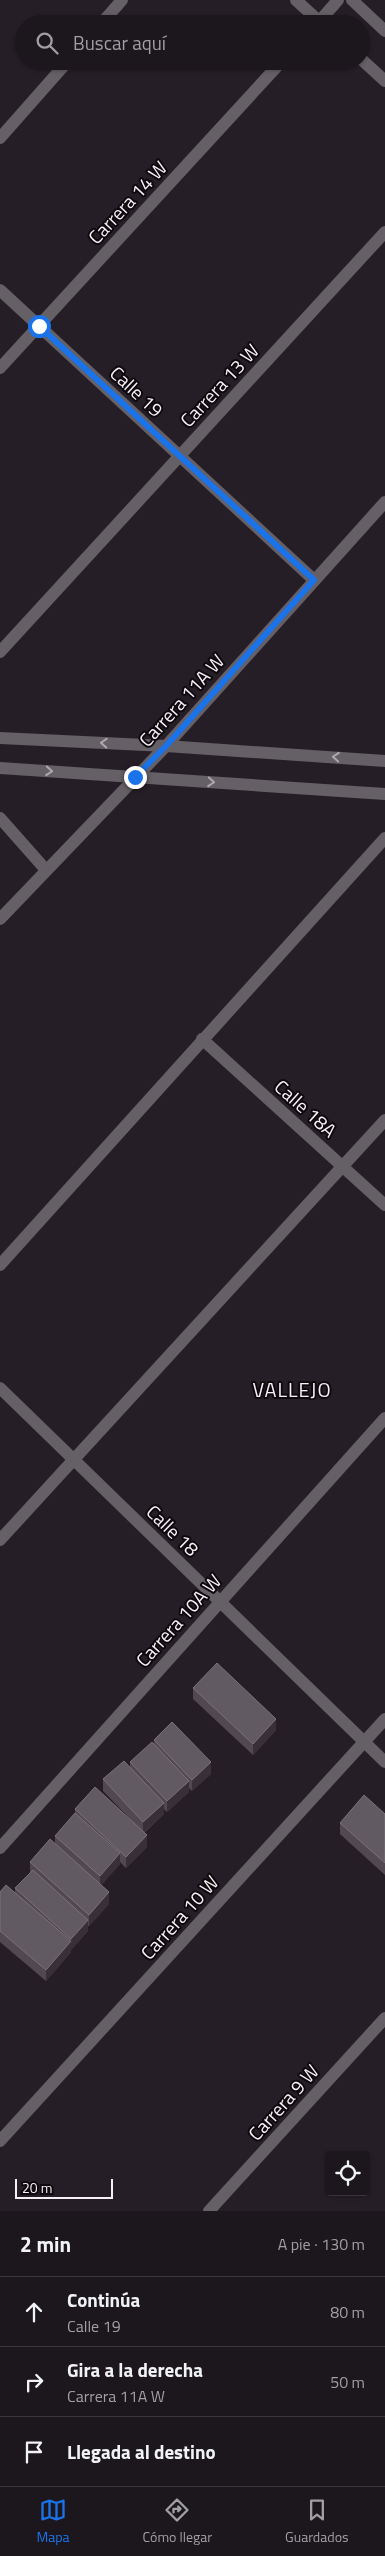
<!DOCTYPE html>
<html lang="es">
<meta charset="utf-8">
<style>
:root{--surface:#1c161d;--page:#29232a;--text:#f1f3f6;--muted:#a09fa4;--line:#3a353b;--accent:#1a73e8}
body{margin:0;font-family:"Titillium Web",sans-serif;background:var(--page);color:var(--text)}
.controls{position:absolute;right:15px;bottom:15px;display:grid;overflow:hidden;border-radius:5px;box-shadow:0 1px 4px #0004}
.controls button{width:45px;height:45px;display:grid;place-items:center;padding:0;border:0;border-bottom:1px solid var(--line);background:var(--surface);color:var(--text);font:25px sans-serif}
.scale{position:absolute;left:15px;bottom:12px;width:98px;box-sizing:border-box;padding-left:5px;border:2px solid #f7f1f7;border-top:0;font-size:14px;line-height:18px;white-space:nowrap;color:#f7f1f7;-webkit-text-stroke:4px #0d090d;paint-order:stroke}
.stop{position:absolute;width:15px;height:15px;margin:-11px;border:4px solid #1a73e8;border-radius:50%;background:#fff}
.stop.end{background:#1a73e8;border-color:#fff;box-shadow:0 1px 5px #0008}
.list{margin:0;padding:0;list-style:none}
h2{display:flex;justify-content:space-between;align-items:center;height:65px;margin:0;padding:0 20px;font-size:21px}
h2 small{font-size:16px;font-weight:400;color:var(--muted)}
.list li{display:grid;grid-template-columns:32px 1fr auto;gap:15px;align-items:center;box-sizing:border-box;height:70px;padding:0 20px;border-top:1px solid var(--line)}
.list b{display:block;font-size:19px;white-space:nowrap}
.list p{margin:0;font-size:16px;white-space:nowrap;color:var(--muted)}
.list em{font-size:16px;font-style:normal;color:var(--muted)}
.icon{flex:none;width:28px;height:28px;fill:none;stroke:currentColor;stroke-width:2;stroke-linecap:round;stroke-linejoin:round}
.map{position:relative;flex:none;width:385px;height:2211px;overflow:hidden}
.search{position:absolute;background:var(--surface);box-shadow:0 1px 4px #0004;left:15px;right:15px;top:15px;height:55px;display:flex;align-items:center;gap:12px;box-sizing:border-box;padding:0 18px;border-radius:28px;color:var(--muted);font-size:19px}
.sheet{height:275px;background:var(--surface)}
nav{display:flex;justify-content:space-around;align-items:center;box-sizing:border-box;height:70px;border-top:1px solid var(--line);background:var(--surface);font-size:14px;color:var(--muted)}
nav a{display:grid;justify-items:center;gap:2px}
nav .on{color:var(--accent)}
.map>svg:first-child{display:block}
</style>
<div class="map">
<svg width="385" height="2211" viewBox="0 0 385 2211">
<rect width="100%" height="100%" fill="#261e27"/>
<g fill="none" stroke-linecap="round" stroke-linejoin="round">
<g stroke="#656065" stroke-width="12">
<path d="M296,0L322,24"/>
<path d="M352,0L385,31"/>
<path d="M101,24L122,0"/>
<path d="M317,24L338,0"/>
<path d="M361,59L385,81"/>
<path d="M0,138L68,61"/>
<path d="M0,290L314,580"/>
<path d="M0,368L282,61"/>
<path d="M0,652L385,232"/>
<path d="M0,738L166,746L385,761"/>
<path d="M0,768L385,794"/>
<path d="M0,818L46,870"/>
<path d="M0,919L166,746L385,502"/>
<path d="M202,1039L385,1205"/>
<path d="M0,1265L385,838"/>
<path d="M0,1388L385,1762"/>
<path d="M0,1540L385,1120"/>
<path d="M0,1848L385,1418"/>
<path d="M0,2141L385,1719"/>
<path d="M209,2211L385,2018"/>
</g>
</g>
<g fill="#514851">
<path d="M193,1688L276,1730L253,1755L193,1699Z"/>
<path d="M154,1740L211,1774L192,1791L189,1788V1792L167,1812L164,1809V1814L144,1833L147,1847L126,1868L120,1862V1864L101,1885L109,1904L89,1926H88V1931L71,1950V1952L46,1981L0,1942V1892L15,1893V1888L30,1873V1862L55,1843V1836L75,1813V1809L136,1825L103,1791V1779L130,1767V1762L154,1743Z"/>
<path d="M385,1814V1875L340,1834V1823Z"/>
</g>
<g fill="#382f39">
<path d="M276,1719V1730L253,1755V1744Z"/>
<path d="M211,1762V1774L192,1791V1780Z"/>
<path d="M189,1781V1792L167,1812V1801Z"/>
<path d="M164,1803V1814L143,1833V1822Z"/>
<path d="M147,1835V1847L126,1868V1857Z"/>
<path d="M120,1853V1864L100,1887V1876Z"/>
<path d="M109,1892V1904L89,1926V1915Z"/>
<path d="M88,1920V1931L71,1950V1952L46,1981V1970L71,1941V1939Z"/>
</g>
<g fill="#625a63" stroke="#7a727a">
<path d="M217,1663L276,1719L253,1744L193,1688Z"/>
<path d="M172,1722L211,1762L192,1780L154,1740Z"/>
<path d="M152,1742L189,1781L167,1801L130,1762Z"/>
<path d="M124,1761L164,1803L143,1822L103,1779Z"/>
<path d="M95,1787L147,1835L126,1857L75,1809Z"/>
<path d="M364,1795L385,1814V1863L340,1823Z"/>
<path d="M75,1813L120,1853L100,1876L55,1836Z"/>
<path d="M50,1839L109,1892L89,1915L30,1862Z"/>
<path d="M33,1870L88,1920L71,1939L15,1888Z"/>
<path d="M6,1885L71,1941L46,1970L0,1931V1892Z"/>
</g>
<defs><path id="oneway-chevron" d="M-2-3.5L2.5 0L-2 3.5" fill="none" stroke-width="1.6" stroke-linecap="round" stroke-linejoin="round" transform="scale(1.25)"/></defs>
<g stroke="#aea8ae">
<use href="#oneway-chevron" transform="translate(104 743) rotate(-177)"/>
<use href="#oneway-chevron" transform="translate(336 757) rotate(-176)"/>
<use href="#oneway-chevron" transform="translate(49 771) rotate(4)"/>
<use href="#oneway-chevron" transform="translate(211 782) rotate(4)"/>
</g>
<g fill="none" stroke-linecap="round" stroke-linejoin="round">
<path stroke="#1a73e8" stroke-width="6" d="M39,326L314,580L166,746L135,777"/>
</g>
<g text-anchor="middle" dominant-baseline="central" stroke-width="4" stroke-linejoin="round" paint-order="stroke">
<g font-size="19" fill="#f7f1f7" stroke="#0d090d">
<text transform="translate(127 202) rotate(-47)">Carrera 14 W</text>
<text transform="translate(219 385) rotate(-47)">Carrera 13 W</text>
<text transform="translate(137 391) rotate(43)">Calle 19</text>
<text transform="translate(181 700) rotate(-48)">Carrera 11A W</text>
<text transform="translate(306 1108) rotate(42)">Calle 18A</text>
<text transform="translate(173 1530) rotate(44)">Calle 18</text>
<text transform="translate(178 1620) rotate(-48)">Carrera 10A W</text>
<text transform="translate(179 1917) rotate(-48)">Carrera 10 W</text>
<text transform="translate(283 2102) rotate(-48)">Carrera 9 W</text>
</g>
<g font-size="20" letter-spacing="1" fill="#f7f1f7" stroke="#0d090d">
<text x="292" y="1389">VALLEJO</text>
</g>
</g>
</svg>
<div class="controls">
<button><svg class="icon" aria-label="locate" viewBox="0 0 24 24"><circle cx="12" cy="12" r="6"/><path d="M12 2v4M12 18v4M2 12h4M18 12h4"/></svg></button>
</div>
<div class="scale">20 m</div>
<div class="stop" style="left:39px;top:326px"></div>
<div class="stop end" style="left:135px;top:777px"></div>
<div class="search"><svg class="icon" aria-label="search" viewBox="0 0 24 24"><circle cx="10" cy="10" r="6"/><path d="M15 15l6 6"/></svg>Buscar aquí</div>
</div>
<section class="sheet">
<h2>2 min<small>A pie · 130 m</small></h2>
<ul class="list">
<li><svg class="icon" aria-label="ahead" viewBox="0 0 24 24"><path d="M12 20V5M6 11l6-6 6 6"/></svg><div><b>Continúa</b><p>Calle 19</p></div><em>80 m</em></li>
<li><svg class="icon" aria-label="right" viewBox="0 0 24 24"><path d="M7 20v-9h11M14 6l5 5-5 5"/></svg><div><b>Gira a la derecha</b><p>Carrera 11A W</p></div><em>50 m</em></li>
<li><svg class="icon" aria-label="arrive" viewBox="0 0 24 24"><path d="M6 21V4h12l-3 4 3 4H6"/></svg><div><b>Llegada al destino</b></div></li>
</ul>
</section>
<nav>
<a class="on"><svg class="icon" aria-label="map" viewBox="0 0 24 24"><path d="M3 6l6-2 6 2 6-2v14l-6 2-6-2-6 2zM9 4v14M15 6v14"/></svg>Mapa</a>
<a><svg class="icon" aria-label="directions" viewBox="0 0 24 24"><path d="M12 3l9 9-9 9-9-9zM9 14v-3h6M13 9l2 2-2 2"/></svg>Cómo llegar</a>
<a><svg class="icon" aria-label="saved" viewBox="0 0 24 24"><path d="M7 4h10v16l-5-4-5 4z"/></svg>Guardados</a>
</nav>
